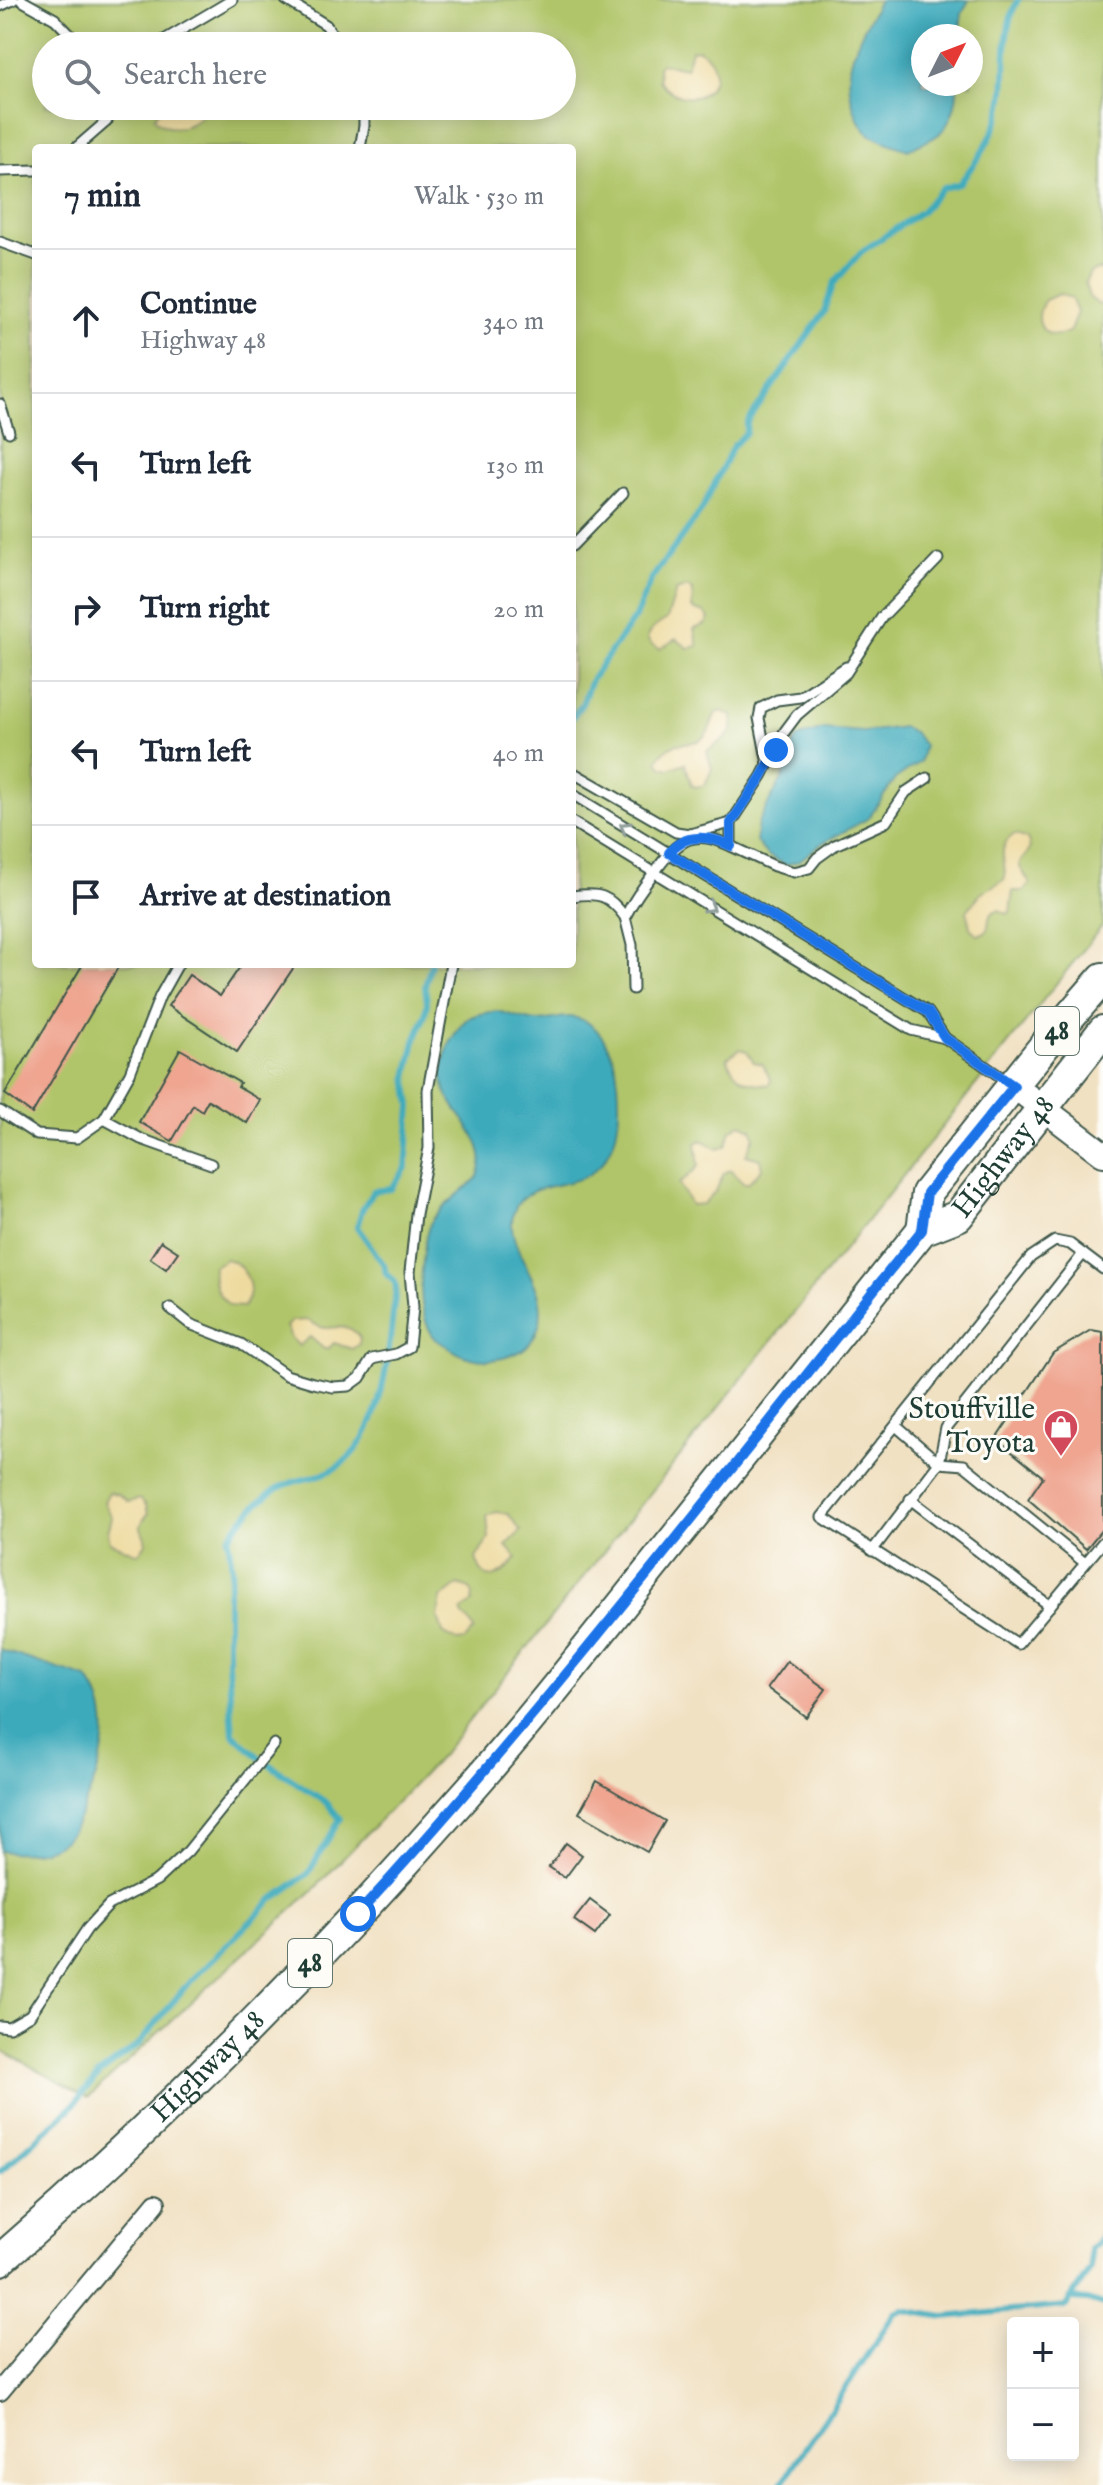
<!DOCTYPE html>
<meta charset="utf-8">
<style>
:root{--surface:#fff;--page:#f6f6f7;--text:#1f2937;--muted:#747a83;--line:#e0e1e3}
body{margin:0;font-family:"IM FELL English",serif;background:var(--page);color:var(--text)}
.controls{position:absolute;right:24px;bottom:24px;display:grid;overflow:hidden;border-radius:8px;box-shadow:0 4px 20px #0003}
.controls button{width:72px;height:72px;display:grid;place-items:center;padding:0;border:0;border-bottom:2px solid var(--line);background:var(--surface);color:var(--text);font:40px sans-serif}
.compass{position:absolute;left:911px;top:24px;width:72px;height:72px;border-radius:50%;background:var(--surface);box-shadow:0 4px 20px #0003;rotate:48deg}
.stop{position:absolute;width:24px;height:24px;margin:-18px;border:6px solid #1a73e8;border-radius:50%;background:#fff}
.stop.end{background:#1a73e8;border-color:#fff;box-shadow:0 2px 8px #0008}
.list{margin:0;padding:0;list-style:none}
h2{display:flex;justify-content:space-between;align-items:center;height:104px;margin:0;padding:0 32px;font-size:34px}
h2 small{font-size:26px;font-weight:400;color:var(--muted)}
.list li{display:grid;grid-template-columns:52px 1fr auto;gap:24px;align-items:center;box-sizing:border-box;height:144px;padding:0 32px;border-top:2px solid var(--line)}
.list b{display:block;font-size:30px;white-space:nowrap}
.list p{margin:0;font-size:26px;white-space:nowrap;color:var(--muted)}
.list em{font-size:26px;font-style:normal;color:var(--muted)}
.icon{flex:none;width:44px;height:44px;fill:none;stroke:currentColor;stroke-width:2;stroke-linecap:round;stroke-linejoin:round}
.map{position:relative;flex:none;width:1103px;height:2485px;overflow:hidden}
.search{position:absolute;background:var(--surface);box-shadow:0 4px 20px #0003;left:32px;top:32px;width:544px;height:88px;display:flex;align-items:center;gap:20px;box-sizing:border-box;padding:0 28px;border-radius:44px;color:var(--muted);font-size:30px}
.panel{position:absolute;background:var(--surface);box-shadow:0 4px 20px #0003;left:32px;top:144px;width:544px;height:824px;border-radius:8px}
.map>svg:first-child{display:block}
</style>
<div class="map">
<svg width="1103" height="2485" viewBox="0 0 1103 2485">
<rect width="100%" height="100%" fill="#fdfcf7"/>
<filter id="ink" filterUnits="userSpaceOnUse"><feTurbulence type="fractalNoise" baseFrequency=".0125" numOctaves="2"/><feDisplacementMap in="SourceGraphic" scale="16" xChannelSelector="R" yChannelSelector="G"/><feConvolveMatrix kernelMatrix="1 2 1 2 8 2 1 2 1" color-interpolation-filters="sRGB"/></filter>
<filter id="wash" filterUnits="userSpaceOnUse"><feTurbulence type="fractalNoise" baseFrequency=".006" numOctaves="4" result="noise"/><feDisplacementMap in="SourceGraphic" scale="32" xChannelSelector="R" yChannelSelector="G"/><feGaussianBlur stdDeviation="1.8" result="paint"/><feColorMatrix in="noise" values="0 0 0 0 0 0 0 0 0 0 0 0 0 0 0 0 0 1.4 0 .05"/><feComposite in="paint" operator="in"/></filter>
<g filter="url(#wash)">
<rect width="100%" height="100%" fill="#f1e1c3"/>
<path fill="#b0c569" stroke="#68814e" stroke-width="2" fill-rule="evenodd" d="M0,0H1103V925L441,1756L315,1888L88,2098L0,2049ZM923,36H971V84H923ZM46,46H562V106H46ZM36,148H572V964H36Z"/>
<g fill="#eeda9e" stroke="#868c69" stroke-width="2">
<path d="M698,49C738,72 697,124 659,81L658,67L661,63L686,68L691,50Z"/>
<path d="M183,106H207C198,127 171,136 154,118L160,108L179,109Z"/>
<path d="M1097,270H1103V304L1099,305L1089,297L1085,283L1090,273Z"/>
<path d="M1059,294L1071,298L1077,312L1070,331C1045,345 1030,321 1045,300Z"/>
<path d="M688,587L693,592L692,609L705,613L709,618L706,624L694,629L698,646L688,648L676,639L660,649C634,639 655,626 667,619L676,591Z"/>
<path d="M722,711L732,716C736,738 721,740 707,751L712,769L705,785L696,787L692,785L685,763L669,769L661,766L658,760C675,733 689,750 704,737C711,731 711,721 716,713Z"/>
<path d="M1015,834L1027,839C1035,854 1023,853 1019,865L1030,884L1024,891H1013L1010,912L1007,914L999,910C986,912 990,922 987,931L978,935L970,928L967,911L981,893L1005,879C1006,861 995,846 1015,834Z"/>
<path d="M740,1049L747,1051L754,1062L763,1064L771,1081L768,1085C744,1083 735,1079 727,1058Z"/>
<path d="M741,1124L752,1129L754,1137L746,1155L760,1159L762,1169L748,1183H743L731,1170L724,1173L716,1191L703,1204L691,1205L679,1184L699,1166L696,1143L702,1140L718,1149L726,1146L731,1130Z"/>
<path d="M226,1259C246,1264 258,1290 243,1307L230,1306C216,1294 212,1284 214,1266Z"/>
<path d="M307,1320C314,1323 320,1329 328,1328C342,1327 350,1324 360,1338L359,1344L352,1349L334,1343L328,1349H324L310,1337L299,1346L291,1338L286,1326L292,1321Z"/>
<path d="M109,1492L118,1494L128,1502L140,1499L146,1505L148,1514C134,1531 145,1528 146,1544L138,1554L110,1542L108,1532L112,1517L104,1502Z"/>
<path d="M496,1512L508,1514L521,1531L506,1546L517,1558C502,1576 484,1589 476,1558L489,1539L487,1516Z"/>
<path d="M458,1585L470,1589L473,1594L472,1603L461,1611C463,1619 472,1621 474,1630L465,1640L457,1641L443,1633L438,1617L441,1598Z"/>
</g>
<g fill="#3daabc" stroke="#2e7478" stroke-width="2">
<path d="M879,0H969L962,14L959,36H923V84H957C958,100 952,123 939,134C931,141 917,145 908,150C896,145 878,141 868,133C861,127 858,119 855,111C839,66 859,40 879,0Z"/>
<path d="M903,727L915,733L924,746L920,762L895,779L869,818L819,845L799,861L786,865L767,855L756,842L758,823L783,777L790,749L797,738L823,729L864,732Z"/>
<path d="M497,1011C510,1014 525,1020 538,1021C548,1021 558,1017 568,1017C599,1017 616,1055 618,1082C621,1116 620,1154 588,1175C566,1189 525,1181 514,1211C500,1252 561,1289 534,1337C530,1344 524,1350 517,1353C493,1364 469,1362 448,1347C444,1344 437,1341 434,1337C419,1317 420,1283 423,1260C425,1247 425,1230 433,1219C444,1204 463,1191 477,1178C496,1141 449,1115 443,1081C440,1066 446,1052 452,1039C465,1015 471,1015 497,1011Z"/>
<path d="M0,1650L87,1678C117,1715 103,1763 86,1801C80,1814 76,1829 65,1839C48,1854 21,1854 0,1851Z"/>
</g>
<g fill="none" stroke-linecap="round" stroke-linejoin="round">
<g stroke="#3daabc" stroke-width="6">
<path d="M572,718L582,704L591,680L635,617L652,578L701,511L733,446L746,433L747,423L824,312L834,283L861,252L922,211L942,188L959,184C976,162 994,138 1001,109C1010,75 999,33 1018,0"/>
<path d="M0,2172L70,2109L99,2074L139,2044L185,1987L273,1899L308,1874L340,1819L327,1803L261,1759L233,1734L228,1663V1597L232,1568L228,1538C241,1520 260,1497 281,1487C295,1479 313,1479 328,1472C387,1446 388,1345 396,1289L395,1282L386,1274L384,1265L357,1227L362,1210L373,1191L391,1189L406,1168L411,1106L407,1077L415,1041L425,1015L427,1003L425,986L431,964"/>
<path d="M1072,2299L1087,2300L1103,2305"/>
<path d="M781,2485L895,2313L903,2310L944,2317L1066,2306L1091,2268L1090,2249L1098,2242L1103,2230"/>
</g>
</g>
<g id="blocks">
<g fill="#efa590">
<path d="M83,964H120L32,1114L5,1094Z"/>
<path d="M242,964H296L237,1052L168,1006L189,975L220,996Z"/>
<path d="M180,1049L240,1083L238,1087L260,1100L247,1123L208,1100L202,1111L193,1105L172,1141L139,1122Z"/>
<path d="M161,1241L178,1252L166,1269L150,1258Z"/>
<path d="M1091,1330L1103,1332V1528L1086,1549L1028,1499L1043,1477L996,1439L1053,1353Z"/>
<path d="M787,1661L826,1689L806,1717L767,1688Z"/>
<path d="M597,1781L665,1821L647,1852L579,1813Z"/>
<path d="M566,1843L582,1855L565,1878L549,1867Z"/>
<path d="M590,1900L610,1915L595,1935L574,1920Z"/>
</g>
</g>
</g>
<g filter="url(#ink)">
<use href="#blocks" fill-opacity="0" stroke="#3e5649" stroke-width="2"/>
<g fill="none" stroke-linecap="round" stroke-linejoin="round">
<defs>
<g id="service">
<path d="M21,0L55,19L81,46"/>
<path d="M286,0L326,25L341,46"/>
<path d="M0,6L13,0"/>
<path d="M154,46L232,0"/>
<path d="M76,148L107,121L102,106"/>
<path d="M360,148L364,126V106"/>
<path d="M0,171L36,170"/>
<path d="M0,242L36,255"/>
<path d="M0,404L9,432"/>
<path d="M572,546L623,493"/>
<path d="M768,764L759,718L761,708L777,700L800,697L846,667"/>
<path d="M572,772L676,832L690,834L731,823"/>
<path d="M927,778L906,792L886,822L835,845L817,858L809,868L794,872L774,866L731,846V823L762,776L785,731L797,715L846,673L882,617L938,559"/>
<path d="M572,794L928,1012L945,1038L1008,1082"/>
<path d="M572,822L911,1030L945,1038"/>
<path d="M572,896C599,892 609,895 625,917"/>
<path d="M633,989L632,945L625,917C634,899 645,884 657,869C679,839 694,828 731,846"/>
<path d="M0,1111L37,1135L77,1138L104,1119L130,1073L160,996L178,964"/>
<path d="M104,1119L141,1139L211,1164"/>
<path d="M1103,1269L1070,1244L1055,1241L1031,1257L822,1517L1018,1644L1103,1542"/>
<path d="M170,1308L190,1324L241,1344L286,1375L313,1383L333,1387L349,1386L360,1378L372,1359L396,1354L409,1347L413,1307L410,1272L416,1214L429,1148L428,1090L451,964"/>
<path d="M896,1426L939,1463L964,1465L1085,1563"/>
<path d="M910,1499L1050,1606"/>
<path d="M872,1551L939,1463L946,1428L1083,1254"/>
<path d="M0,2026L9,2027L30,2015L87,1929L109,1905L157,1880L188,1851L274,1744"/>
</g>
<path id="minor" d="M0,2391L156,2203"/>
<path id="tertiary" d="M1014,1086L1103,1154"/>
<g id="primary">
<path d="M922,1230L927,1193L1045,1045L1103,978"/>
<path id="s1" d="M0,2260C163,2119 316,1965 458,1803C526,1727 589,1646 652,1567C742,1454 832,1342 922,1230L958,1216L1103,1031"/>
</g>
</defs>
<use href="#service" stroke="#3e5649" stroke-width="13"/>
<use href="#minor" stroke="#3e5649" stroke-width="22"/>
<use href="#tertiary" stroke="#3e5649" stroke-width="28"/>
<use href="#primary" stroke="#3e5649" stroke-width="34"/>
<use href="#service" stroke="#fff" stroke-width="9"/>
<use href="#minor" stroke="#fff" stroke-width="18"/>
<use href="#tertiary" stroke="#fff" stroke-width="24"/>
<use href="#primary" stroke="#fff" stroke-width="30"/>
</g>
<defs><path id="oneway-chevron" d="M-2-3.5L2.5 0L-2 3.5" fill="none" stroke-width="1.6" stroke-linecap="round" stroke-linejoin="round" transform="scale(2)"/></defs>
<g stroke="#8f9e9a">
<use href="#oneway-chevron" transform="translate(625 827) rotate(-149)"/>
<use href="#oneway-chevron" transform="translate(710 907) rotate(31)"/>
</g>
</g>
<g fill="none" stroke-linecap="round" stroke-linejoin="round" filter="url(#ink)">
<path stroke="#1a73e8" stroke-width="10" d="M358,1914C558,1696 737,1460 922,1230L927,1193L1014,1086L945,1038L928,1012L669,853C684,832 710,836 731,846V823L762,776L776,750"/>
</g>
<defs>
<symbol id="shop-pin" viewBox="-11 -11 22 30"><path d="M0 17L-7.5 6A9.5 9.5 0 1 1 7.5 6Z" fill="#d1495b" stroke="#fdfcf7"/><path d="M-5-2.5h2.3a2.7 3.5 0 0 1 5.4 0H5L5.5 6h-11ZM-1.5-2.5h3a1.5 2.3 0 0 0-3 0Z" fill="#fff"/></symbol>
</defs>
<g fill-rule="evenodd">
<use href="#shop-pin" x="1041" y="1407" width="40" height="54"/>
</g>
<g text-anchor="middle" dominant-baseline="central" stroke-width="6" stroke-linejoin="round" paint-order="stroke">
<g fill="#fdfcf7" stroke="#62766e" stroke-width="2">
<rect x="1035" y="1007" width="44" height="48" rx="6"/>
<rect x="288" y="1939" width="44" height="48" rx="6"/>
</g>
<g font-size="28" font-weight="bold" fill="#1f3d34">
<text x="1057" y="1031">48</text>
<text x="310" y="1963">48</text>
</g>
<g font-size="30" fill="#1f3d34" stroke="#fdfcf7">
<text stroke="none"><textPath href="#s1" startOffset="1498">Highway 48</textPath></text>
<text stroke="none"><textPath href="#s1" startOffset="284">Highway 48</textPath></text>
</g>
<g font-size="30" fill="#1f3d34" stroke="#fdfcf7" text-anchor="end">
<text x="1035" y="1410">Stouffville<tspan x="1035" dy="34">Toyota</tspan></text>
</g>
</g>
</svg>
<div class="controls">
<button>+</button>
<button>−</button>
</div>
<svg class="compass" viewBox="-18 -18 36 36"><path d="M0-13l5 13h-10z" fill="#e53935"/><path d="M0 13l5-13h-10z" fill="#747a83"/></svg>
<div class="stop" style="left:358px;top:1914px"></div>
<div class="stop end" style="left:776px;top:750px"></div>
<div class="search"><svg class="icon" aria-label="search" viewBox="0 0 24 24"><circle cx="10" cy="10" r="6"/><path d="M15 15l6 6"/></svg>Search here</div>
<section class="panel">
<h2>7 min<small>Walk · 530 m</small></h2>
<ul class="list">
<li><svg class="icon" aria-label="ahead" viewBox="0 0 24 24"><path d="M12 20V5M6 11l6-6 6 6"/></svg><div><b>Continue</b><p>Highway 48</p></div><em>340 m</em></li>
<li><svg class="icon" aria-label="left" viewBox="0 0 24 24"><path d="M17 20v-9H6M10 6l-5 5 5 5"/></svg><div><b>Turn left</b></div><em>130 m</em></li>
<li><svg class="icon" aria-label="right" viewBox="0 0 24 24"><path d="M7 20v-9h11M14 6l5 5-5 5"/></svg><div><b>Turn right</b></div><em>20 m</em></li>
<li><svg class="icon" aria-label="left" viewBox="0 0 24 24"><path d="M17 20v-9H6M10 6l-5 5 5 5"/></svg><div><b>Turn left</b></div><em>40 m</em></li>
<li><svg class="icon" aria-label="arrive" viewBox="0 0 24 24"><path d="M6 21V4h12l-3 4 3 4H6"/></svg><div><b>Arrive at destination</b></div></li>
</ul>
</section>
</div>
